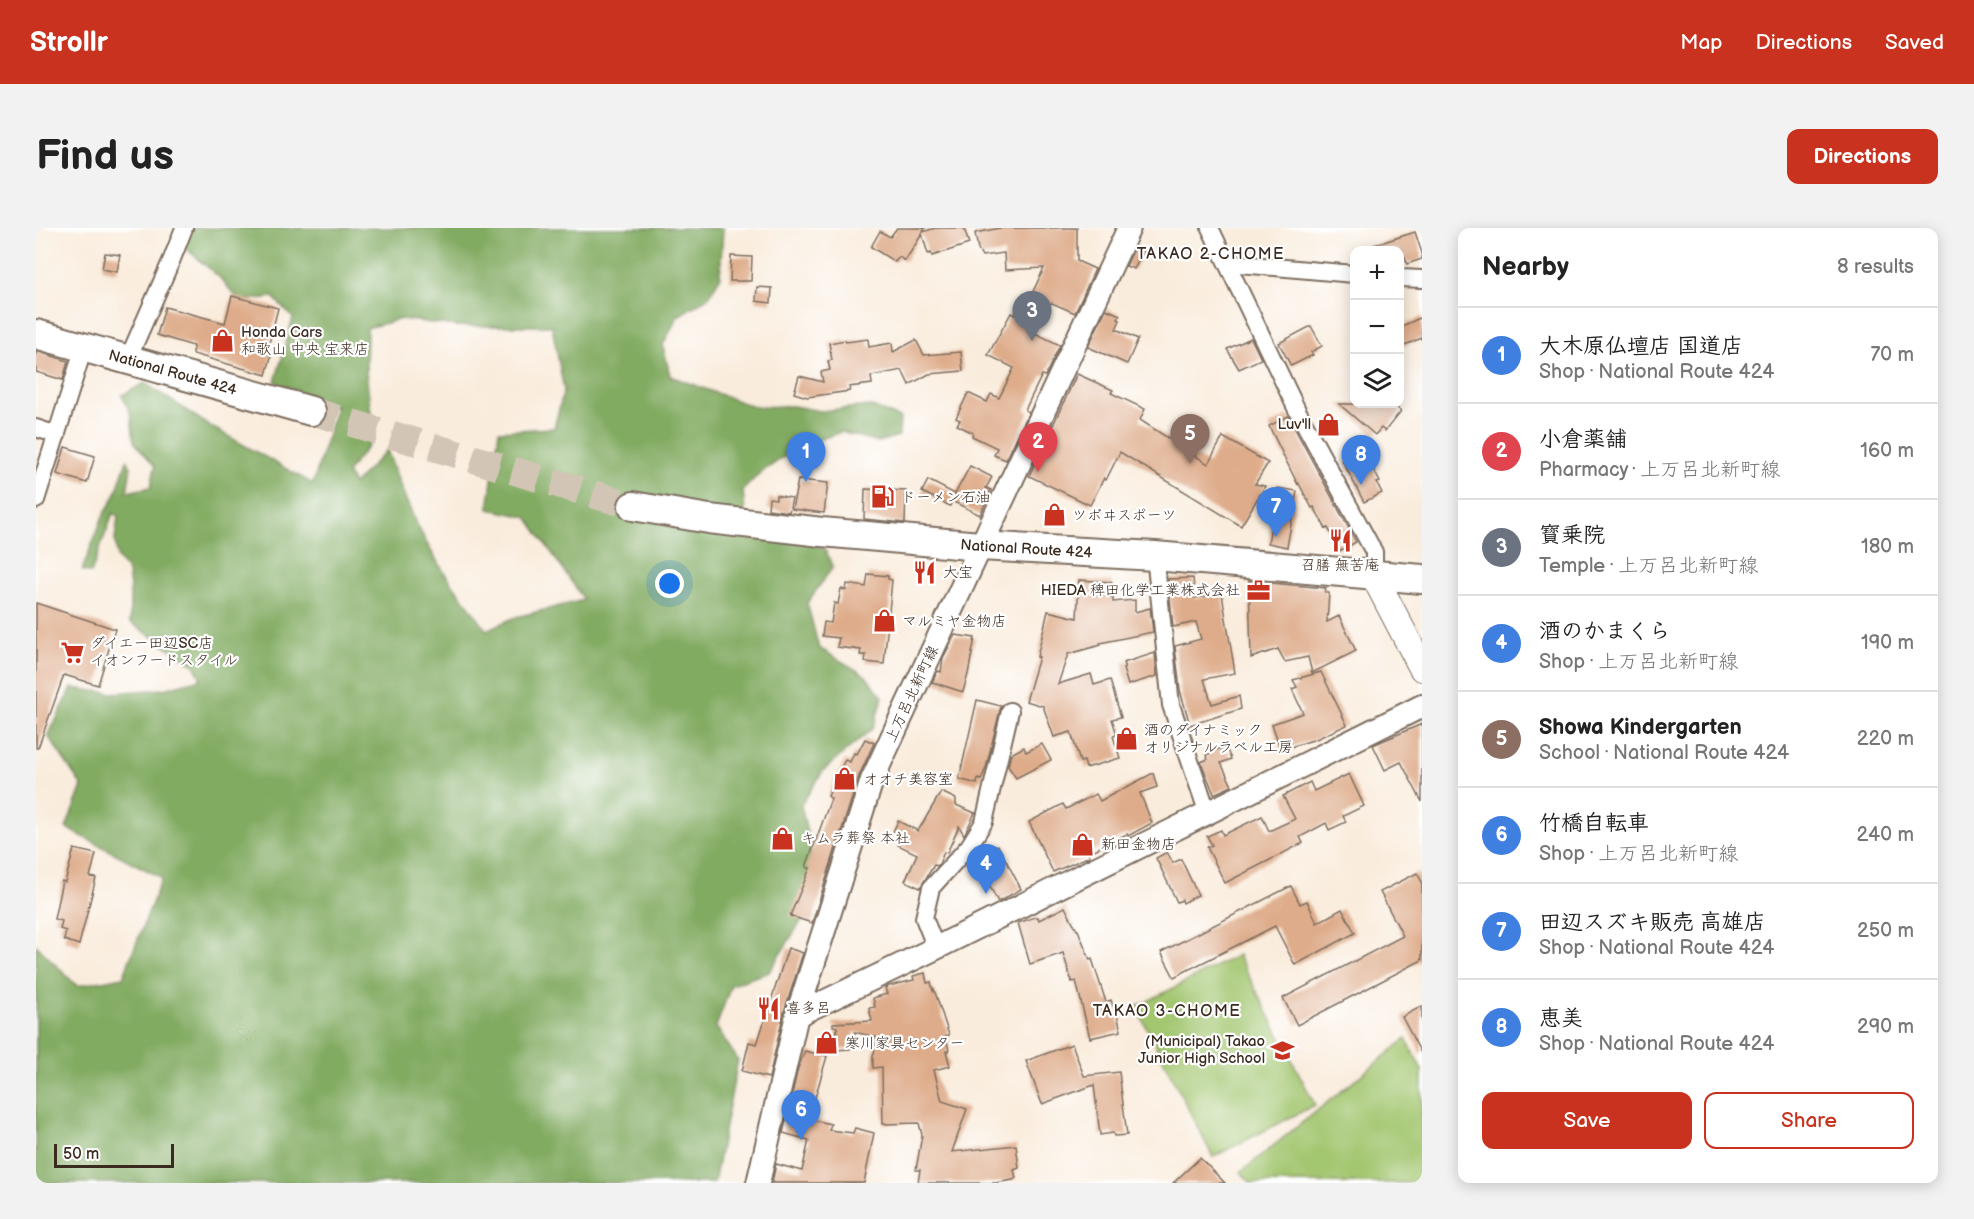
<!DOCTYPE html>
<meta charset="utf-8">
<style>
:root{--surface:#fff;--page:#f2f2f2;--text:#222;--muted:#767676;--line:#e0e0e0;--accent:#c8321e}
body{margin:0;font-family:"Balsamiq Sans","Klee One",sans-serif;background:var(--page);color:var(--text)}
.controls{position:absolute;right:18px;top:18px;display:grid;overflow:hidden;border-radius:12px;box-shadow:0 3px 15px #0003}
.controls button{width:54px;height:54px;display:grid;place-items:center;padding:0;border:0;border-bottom:2px solid var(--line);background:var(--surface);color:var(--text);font:30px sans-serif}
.scale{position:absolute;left:18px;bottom:15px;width:120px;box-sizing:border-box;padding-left:6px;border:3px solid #3b2a1e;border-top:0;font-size:16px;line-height:21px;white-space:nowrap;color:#3b2a1e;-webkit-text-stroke:4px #fff;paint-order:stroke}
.you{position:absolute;left:634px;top:356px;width:21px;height:21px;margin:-15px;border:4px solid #fff;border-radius:50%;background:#1a73e8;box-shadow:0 0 0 9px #1a73e833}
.badge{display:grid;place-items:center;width:39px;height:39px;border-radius:50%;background:var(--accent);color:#fff;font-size:20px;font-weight:700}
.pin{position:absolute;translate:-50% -50px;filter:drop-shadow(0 2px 3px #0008)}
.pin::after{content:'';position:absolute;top:32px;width:21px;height:18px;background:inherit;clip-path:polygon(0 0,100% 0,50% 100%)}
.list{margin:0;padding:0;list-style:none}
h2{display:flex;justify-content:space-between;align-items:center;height:78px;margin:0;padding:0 24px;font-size:26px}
h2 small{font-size:20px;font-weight:400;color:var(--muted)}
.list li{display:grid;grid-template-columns:39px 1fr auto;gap:18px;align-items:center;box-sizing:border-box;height:96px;padding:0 24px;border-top:2px solid var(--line)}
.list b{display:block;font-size:22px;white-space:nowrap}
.list p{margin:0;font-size:20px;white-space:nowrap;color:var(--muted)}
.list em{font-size:20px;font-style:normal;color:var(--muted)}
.actions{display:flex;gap:12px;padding:18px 24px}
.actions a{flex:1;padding:14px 0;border:2px solid var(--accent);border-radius:12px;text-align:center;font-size:21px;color:var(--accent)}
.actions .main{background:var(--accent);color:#fff}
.icon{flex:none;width:33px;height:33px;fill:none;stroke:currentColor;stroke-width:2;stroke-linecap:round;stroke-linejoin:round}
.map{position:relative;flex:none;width:1386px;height:955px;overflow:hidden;border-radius:12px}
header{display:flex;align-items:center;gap:36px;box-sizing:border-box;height:84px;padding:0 30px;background:var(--accent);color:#fff}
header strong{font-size:28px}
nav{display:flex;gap:33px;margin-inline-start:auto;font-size:21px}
.intro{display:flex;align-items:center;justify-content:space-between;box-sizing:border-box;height:144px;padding:0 36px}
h1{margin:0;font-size:42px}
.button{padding:15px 27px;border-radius:12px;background:var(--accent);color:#fff;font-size:21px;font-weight:700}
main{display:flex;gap:36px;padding:0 36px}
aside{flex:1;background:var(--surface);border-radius:12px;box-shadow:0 3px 15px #0003}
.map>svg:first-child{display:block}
</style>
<header>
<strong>Strollr</strong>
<nav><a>Map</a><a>Directions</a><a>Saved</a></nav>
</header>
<div class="intro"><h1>Find us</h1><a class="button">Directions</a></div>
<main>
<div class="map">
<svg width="1386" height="955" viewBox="0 0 1386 955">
<rect width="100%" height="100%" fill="#fff"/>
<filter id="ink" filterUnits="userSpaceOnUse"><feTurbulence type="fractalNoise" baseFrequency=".0167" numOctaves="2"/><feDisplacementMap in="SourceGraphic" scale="12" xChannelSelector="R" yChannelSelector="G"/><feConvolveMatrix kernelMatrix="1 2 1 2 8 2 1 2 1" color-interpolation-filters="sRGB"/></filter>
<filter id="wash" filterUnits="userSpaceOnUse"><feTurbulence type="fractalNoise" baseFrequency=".008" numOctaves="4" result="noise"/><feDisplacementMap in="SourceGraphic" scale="24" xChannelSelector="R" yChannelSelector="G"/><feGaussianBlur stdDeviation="1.35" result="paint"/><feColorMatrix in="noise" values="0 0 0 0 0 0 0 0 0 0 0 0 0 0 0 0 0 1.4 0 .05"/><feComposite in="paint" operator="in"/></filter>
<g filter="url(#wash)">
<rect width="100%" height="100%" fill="#f9ecdc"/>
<g fill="#a3c670" stroke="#6f7847" stroke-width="1.5">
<path d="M1202,727L1279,877L1177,929L1100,779Z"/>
<path d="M1370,811L1386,842V955H1215L1205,944Z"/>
</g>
<path fill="#82ab62" stroke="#5e6a40" stroke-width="1.5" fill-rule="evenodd" d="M151,0H687L684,49L673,69L642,88L627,117L634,148L718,179L757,178L785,183L834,178L864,190L863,208L842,214L805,204L765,218L725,244L707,262L710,297L758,309L789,321L797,339L771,375L783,420L829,447L847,469L837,500L787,543L765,577L774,618L778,673L733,744L695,757L680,799L702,832L678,955H0V717L41,758L87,749L126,650L30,600L46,558L12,508L36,460L75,465L127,461L165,451L158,437L94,394V359L92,344L81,329L79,311L82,288L77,285L55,345L46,342L67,288L79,268L91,232L95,239L91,264L115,259L119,238L98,214L95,187L86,167L109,155L174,198L277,256L300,179L239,154L257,90L237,69L204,73L183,49L146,17ZM365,91L420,98H516L528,162L518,200L463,203L452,281L491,289L548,372L480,389L450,402C435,378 415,357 401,333C379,298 365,260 351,222L318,256L311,245L338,210L330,144L331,100Z"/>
<g id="blocks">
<g fill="#deac8a">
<path d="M861,0H889L887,4L899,0H928L933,16L896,28L895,25L892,26L886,6L869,33L863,29L859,34L835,19L844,3L854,9Z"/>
<path d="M964,0H1041V33L1059,41L1039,85L1016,75L1013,76L999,105L1024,117L1009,148L1006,147L989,182L993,184L970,232L958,227L961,220L936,208L937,205L921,197L924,192L920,190L932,165L951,174L955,166L963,170L978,140L952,127L975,85L979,87L987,72L992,74L1008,40L969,42L968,25L946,28L942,21L939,5Z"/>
<path d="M1379,4L1386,25V31L1371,36L1368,27L1364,29V22H1330L1329,20Z"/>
<path d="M1099,19L1108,23L1098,41L1090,38Z"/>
<path d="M69,25L84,27L81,44L66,41Z"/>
<path d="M695,28L716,29L715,53H694Z"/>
<path d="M721,59L736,60L735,75L720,73Z"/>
<path d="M196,68L242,80L231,124L235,129L230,147L157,126V118L121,107L129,79L189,95Z"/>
<path d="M1070,81L1084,87L1082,91L1084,92L1080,101L1102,111L1091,136L1052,119Z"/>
<path d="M1386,89V110L1364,119V99Z"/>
<path d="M1275,98L1286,118L1275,124L1277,127L1255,138L1243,115Z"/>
<path d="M1215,110L1225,131L1203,141L1191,121Z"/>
<path d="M832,111L833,119L856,115L857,124L880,112L888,127L925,124L927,143L893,146L873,157L866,142L835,148L836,156L813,159L814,163L771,169L758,165L763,148L787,154L785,144L794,142L792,133L796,132L793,115L809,112L810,114Z"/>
<path d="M0,123L32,133L27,152L0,144Z"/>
<path d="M1041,146L1077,162L1075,165L1109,181L1104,192L1172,236L1187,209L1232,235L1219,256L1229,258L1205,298L1084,224L1070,252L1068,250L1054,277L993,248Z"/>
<path d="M1303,176H1356L1365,183L1349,203L1345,200L1339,207Z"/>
<path d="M1252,188L1320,314L1304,323L1292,300L1290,301L1278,279L1276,280L1262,254V257L1233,198Z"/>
<path d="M29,219L59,228L51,255L21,246Z"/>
<path d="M1327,222L1344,254L1341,255L1346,265L1328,274L1306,232Z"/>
<path d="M934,238L956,249L950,260L955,262L944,287L916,273L914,278L886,264L892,252L919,266Z"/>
<path d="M762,252L792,255L788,285L756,281Z"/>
<path d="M1242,260L1261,263L1251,319L1232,315Z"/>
<path d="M829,261L870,263L869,295L828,291Z"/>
<path d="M740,267L756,270L753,284L732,281L733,270L740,271Z"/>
<path d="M832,346L852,348V351L856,352L848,436L829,434L830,427H824L825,422L801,419L803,410L786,408L788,394L795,395L798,375L802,376L805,361L810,362L811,356L830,359Z"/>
<path d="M1157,350L1159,370L1186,366L1199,445L1168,451L1176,476L1203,468L1205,481L1154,497L1144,462L1139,418L1165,411L1160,394L1137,399L1132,351Z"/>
<path d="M1043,352L1076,354L1074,370H1077V374L1099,372V384L1114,380L1117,404L1064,415L1065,417L1032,426L1022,456L1055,446L1058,457L1074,452L1085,489L1076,491L1081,507L1077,508L1084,530L1050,540L1048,533L1044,534L1035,504L1018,509L1007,478L990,473L1003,429H1001L1012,383L1041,390Z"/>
<path d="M1213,353L1290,360L1289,364L1293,365L1291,394L1303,388L1320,423L1276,445L1272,429L1249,434L1242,421L1215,430Z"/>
<path d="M0,375L79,401L62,457L28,447L2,520H0Z"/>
<path d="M919,407L939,410L932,446L927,464L896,454L902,443L905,444L907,430Z"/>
<path d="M1119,425L1121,448L1092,457L1087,441L1089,440L1087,435Z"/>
<path d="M1285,444L1311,497L1280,511L1245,522L1236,496L1267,485L1256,461L1261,459L1257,452Z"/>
<path d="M941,472L965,478L950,540L945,552L942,551L941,556L923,551Z"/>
<path d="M1386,496V574L1365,534L1349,542L1337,517Z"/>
<path d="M829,511L838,515L823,548L776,695L754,688L774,640L770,639L795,571L792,568L798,553L809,532L814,534L818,525L821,526Z"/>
<path d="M1006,516L1015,532L980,550L972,538L975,526L988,519L990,524Z"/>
<path d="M1189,518L1195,531L1185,535L1196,558L1178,566L1165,534L1172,531L1170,527Z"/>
<path d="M1117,545L1121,559L1104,565L1116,595L1092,608L1091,606L1052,625L1054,628L1017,644L993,594L1027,576L1030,581L1060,566L1064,573Z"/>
<path d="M1313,546L1328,578L1307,588L1310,594L1293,602L1290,595L1264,609L1267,615L1189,655L1171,619L1176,617L1171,608L1185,602L1187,607L1226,588L1233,603L1259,591L1247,568L1274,554L1278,563Z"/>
<path d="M905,564L920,571V577L939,585L928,607L923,598L911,625L908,624L903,636L901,638L898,637L884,660L869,653L881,626L862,617L866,609L857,604L862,593L882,603Z"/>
<path d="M962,617L985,661L962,674L939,629Z"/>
<path d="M38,621L60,626L54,649L60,650L43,717L28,712L30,703L24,701L26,693L18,691L26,653L29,654Z"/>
<path d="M1131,624L1137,635L1145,631L1162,667L1147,675L1146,672L1141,674L1120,630Z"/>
<path d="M1381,645L1386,654V732L1261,797L1247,770L1367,708L1344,664Z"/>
<path d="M1255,658L1264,676L1271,673L1281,695L1306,681L1319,705L1259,737L1239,698L1138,749L1125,724Z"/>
<path d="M1029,679L1041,702H1042L1054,732L1056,731L1070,774L1075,772L1077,778H1079L1085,803L1054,810L1040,753L1036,754L1027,725L994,736L982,695L999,689H1002L1003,692Z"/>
<path d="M752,720L767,725L748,784L733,850L706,843L713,814L721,816Z"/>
<path d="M889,745L891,755L895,754L897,763L898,761L913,807L910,808L913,823H910L914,838L898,842L906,873L931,881L916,924L980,917L983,940L978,942L980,950L977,952L959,955H882L884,942H880L886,907L883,895L847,896L846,839L837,840V828L842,810L819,804L814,821L800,822L801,799L797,798V795L836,793L833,780L839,779L837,770L851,766L849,760L853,758L878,752L877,748Z"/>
<path d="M1386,778V827L1366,789Z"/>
<path d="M1036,816L1048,848L1083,844L1091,907L1078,908L1077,905L1064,907L1058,857L1006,876L990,833Z"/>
<path d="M769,823L791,828L773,891L795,896L793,902L817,905L819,900L838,905L828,955H736L740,936L766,943L773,912L747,905L762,840Z"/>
<path d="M1164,930L1189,955H1137Z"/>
</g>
</g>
</g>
<g filter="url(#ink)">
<use href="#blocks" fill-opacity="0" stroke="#7e6e60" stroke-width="1.5"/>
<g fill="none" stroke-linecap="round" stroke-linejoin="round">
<path stroke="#d3c5b6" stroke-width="28" stroke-dasharray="28 14" stroke-linecap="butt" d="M275,183L597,278"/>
<defs>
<g id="street">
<path d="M1174,0L1261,182L1338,324V348"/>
<path d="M1192,35L1318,46"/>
<path d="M1364,50L1386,51"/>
<path d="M92,131L136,31L148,0"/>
<path d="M0,200L21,207"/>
<path d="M0,272L48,119"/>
<path d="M1119,328L1135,477L1171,583"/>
<path d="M900,720L888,690L895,660L933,618L948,594L974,483"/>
</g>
<g id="secondary">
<path d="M761,787L900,720L1386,478"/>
<path d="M722,955L761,787L836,552L1093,0"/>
</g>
<path id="primary" d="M1338,348L1386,440"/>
<g id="highway">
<path id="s1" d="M0,106L275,183"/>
<path id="s2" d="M597,278L673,291L786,304L944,318L1119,328L1386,351"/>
</g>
</defs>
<use href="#street" stroke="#7e6e60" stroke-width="20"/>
<use href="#secondary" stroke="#7e6e60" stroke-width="26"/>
<use href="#primary" stroke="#7e6e60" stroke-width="28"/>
<use href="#highway" stroke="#7e6e60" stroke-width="32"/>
<use href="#street" stroke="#fff" stroke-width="16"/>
<use href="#secondary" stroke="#fff" stroke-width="22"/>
<use href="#primary" stroke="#fff" stroke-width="26"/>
<use href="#highway" stroke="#fff" stroke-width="28"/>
</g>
</g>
<defs>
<symbol id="shop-bare" viewBox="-9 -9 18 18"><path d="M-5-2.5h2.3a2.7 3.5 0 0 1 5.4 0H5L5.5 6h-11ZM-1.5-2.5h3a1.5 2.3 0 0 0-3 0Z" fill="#c8321e" stroke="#fff" stroke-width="2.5" paint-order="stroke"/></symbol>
<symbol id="fuel-bare" viewBox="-9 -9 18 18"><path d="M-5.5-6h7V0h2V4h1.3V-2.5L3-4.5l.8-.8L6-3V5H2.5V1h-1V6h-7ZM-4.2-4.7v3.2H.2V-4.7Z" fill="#c8321e" stroke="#fff" stroke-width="2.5" paint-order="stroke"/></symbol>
<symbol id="restaurant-bare" viewBox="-9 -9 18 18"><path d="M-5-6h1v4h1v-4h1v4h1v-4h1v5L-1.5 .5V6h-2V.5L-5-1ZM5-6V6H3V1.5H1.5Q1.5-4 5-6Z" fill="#c8321e" stroke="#fff" stroke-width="2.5" paint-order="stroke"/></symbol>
<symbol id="office-bare" viewBox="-9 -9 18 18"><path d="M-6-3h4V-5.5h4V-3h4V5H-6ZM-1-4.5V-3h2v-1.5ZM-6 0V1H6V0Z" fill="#c8321e" stroke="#fff" stroke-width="2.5" paint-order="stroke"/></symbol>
<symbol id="supermarket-bare" viewBox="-9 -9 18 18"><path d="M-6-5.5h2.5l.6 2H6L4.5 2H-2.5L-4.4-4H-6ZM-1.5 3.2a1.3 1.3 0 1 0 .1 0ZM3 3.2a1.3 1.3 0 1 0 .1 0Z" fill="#c8321e" stroke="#fff" stroke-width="2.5" paint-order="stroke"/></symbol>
<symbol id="school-bare" viewBox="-9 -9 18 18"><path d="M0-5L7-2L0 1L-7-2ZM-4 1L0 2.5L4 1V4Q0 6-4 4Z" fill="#c8321e" stroke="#fff" stroke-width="2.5" paint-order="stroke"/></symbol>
</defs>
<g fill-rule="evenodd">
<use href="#shop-bare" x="170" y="96" width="33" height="33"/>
<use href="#shop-bare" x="1276" y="180" width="33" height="33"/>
<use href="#fuel-bare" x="830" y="252" width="33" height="33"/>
<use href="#shop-bare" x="1002" y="270" width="33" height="33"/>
<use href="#restaurant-bare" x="1288" y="296" width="33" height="33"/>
<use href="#restaurant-bare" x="872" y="328" width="33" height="33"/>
<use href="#office-bare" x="1206" y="346" width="33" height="33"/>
<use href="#shop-bare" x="832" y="376" width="33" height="33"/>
<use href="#supermarket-bare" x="20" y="408" width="33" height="33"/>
<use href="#shop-bare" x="1074" y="494" width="33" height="33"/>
<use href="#shop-bare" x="792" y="534" width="33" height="33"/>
<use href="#shop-bare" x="730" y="594" width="33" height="33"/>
<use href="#shop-bare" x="1030" y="600" width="33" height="33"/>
<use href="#restaurant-bare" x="716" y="764" width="33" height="33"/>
<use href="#shop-bare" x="774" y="798" width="33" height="33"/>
<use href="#school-bare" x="1230" y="806" width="33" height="33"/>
</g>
<g text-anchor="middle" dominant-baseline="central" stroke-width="4.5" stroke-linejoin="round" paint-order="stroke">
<g font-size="15" fill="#3b2a1e" stroke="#fff" text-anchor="start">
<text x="205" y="104">Honda Cars<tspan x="205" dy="17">和歌山 中央 宝来店</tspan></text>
<text x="1275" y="196" text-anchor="end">Luv'll</text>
<text x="865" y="269">ドーメン石油</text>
<text x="1036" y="287">ツボヰスポーツ</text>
<text x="1304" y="337" text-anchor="middle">召膳 無苦庵</text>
<text x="907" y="344">大宝</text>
<text x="1204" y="362" text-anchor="end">HIEDA 稗田化学工業株式会社</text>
<text x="866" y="393">マルミヤ金物店</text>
<text x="54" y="415">ダイエー田辺SC店<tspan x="54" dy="17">イオンフードスタイル</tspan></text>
<text x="1108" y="502">酒のダイナミック<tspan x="1108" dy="17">オリジナルラベル工房</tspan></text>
<text x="827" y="551">オオチ美容室</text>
<text x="765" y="610">キムラ葬祭 本社</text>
<text x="1065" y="616">新田金物店</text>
<text x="750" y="780">喜多呂</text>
<text x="1229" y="813" text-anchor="end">(Municipal) Takao<tspan x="1229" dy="17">Junior High School</tspan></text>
<text x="809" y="815">寒川家具センター</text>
</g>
<g font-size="15" fill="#3b2a1e" stroke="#fff">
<text stroke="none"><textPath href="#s1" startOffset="142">National Route 424</textPath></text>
<text stroke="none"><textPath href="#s2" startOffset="396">National Route 424</textPath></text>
<text transform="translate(876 466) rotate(-65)">上万呂北新町線</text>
</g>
<g font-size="16" letter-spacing="1.5" fill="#3b2a1e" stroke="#fff">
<text x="1175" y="26">TAKAO 2-CHOME</text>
<text x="1131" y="783">TAKAO 3-CHOME</text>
</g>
</g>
</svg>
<div class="controls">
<button>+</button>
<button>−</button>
<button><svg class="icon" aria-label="layers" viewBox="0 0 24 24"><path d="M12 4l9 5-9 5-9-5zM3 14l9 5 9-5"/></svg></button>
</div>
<div class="scale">50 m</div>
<div class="you"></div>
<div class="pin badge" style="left:770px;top:254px;background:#3f7fe0">1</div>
<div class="pin badge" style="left:1002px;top:244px;background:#e0444e">2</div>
<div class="pin badge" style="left:996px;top:113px;background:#6b7280">3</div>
<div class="pin badge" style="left:950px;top:666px;background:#3f7fe0">4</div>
<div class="pin badge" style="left:1154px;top:236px;background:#8d6e63">5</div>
<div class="pin badge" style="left:765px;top:912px;background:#3f7fe0">6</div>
<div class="pin badge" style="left:1240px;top:309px;background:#3f7fe0">7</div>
<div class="pin badge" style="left:1325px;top:257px;background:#3f7fe0">8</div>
</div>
<aside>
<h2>Nearby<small>8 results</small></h2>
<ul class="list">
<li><span class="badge" style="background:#3f7fe0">1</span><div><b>大木原仏壇店 国道店</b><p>Shop · National Route 424</p></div><em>70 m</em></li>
<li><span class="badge" style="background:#e0444e">2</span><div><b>小倉薬舗</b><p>Pharmacy · 上万呂北新町線</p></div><em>160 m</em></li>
<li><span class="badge" style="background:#6b7280">3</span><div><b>寳乗院</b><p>Temple · 上万呂北新町線</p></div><em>180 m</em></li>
<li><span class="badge" style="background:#3f7fe0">4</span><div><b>酒のかまくら</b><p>Shop · 上万呂北新町線</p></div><em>190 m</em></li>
<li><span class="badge" style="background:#8d6e63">5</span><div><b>Showa Kindergarten</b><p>School · National Route 424</p></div><em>220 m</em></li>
<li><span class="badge" style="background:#3f7fe0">6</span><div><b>竹橋自転車</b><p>Shop · 上万呂北新町線</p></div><em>240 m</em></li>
<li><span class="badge" style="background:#3f7fe0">7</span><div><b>田辺スズキ販売 高雄店</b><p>Shop · National Route 424</p></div><em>250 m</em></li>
<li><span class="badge" style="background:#3f7fe0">8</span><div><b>恵美</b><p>Shop · National Route 424</p></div><em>290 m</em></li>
</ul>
<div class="actions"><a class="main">Save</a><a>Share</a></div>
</aside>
</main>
